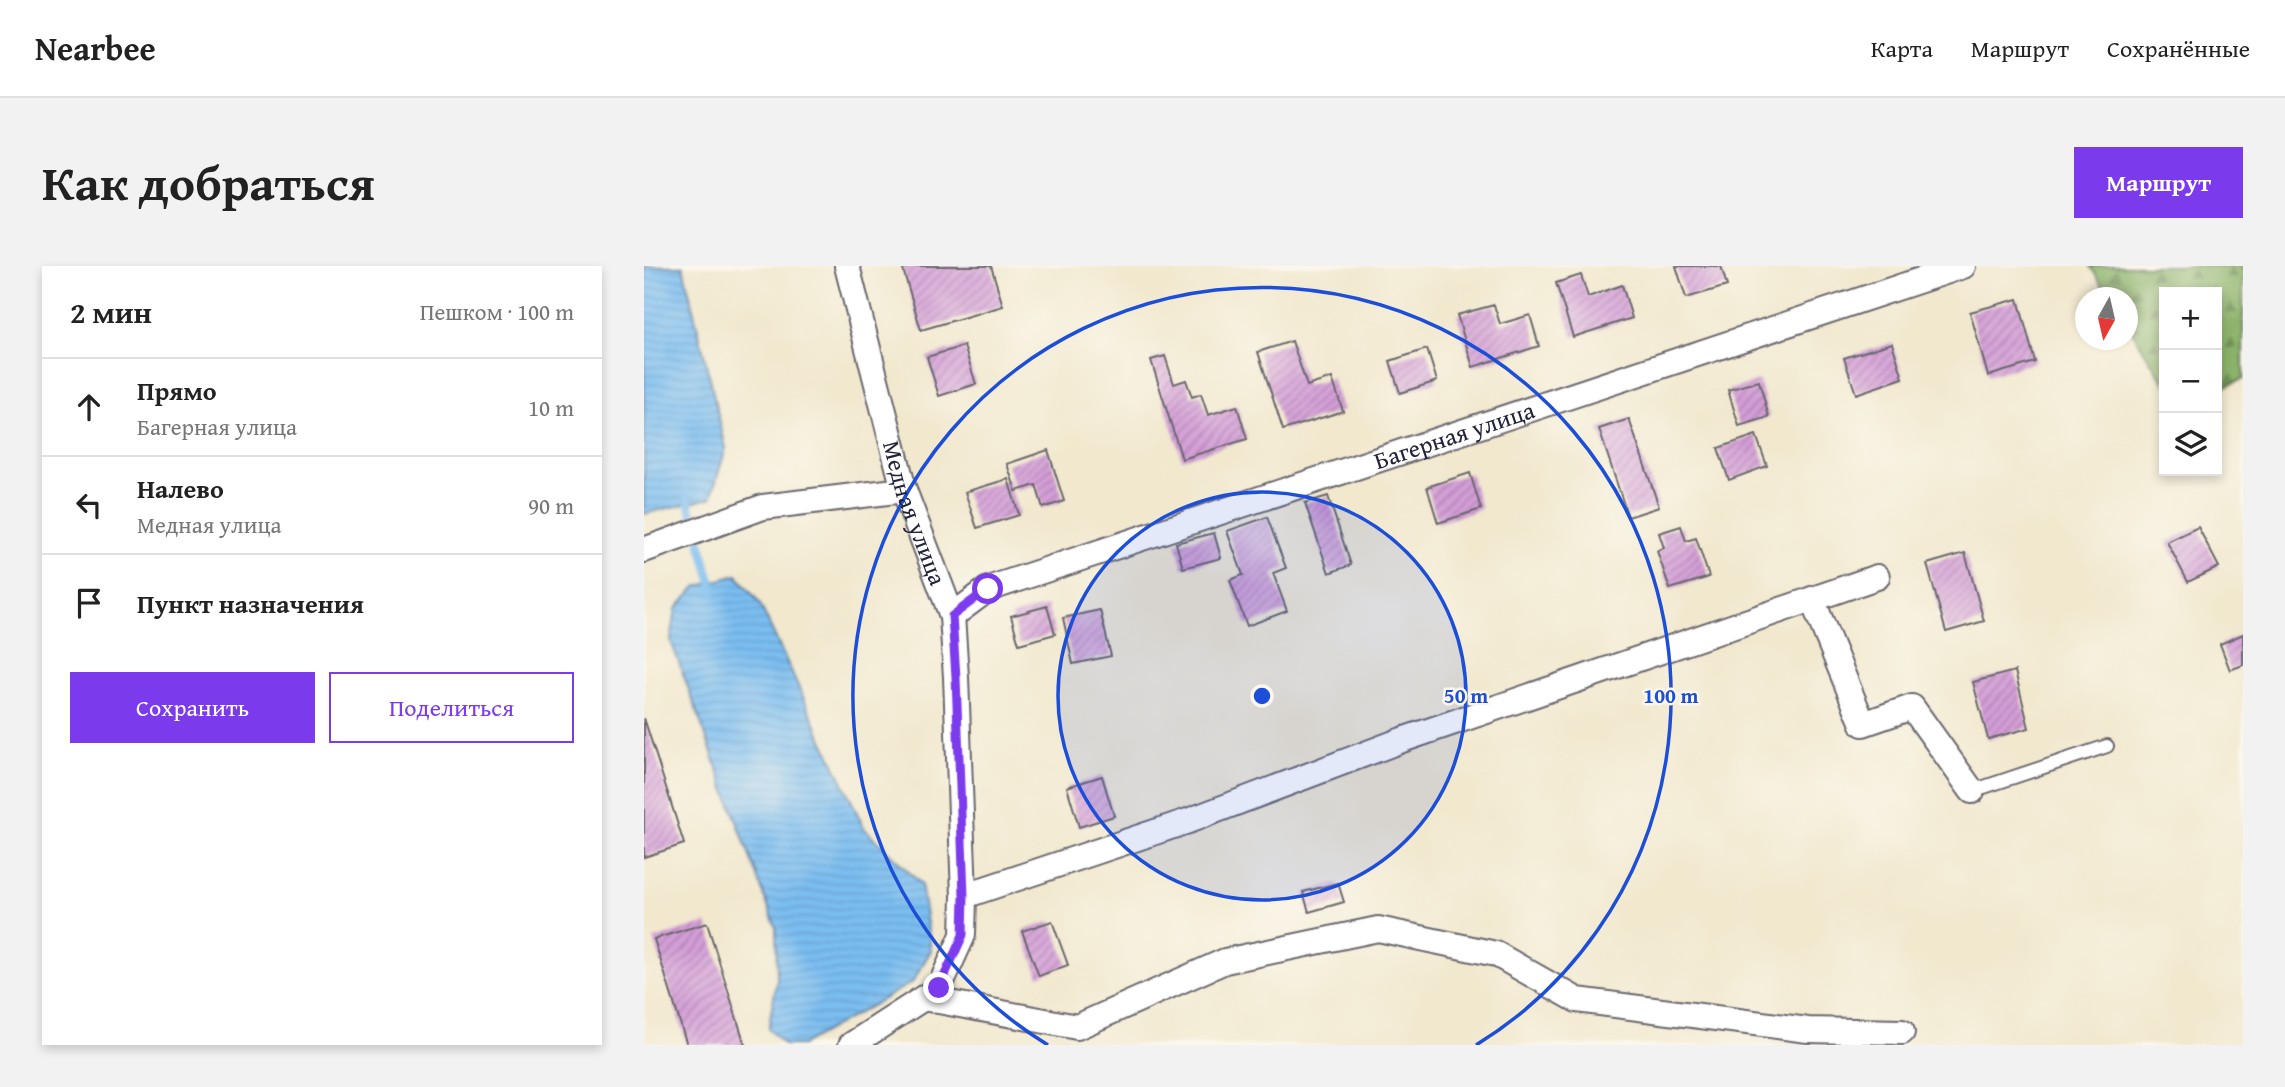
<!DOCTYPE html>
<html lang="ru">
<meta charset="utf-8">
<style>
:root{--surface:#fff;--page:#f2f2f2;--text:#222;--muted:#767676;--line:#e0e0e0;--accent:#7c3aed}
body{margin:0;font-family:"Gentium Book Plus",serif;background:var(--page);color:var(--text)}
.controls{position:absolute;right:21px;top:21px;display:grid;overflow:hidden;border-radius:0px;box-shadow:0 4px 10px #0003}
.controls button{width:63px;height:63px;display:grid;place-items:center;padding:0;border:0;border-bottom:2px solid var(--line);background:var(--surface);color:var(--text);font:35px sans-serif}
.compass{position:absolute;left:1431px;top:21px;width:63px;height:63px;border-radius:50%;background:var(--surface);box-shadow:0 4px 10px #0003;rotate:188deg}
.stop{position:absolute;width:21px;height:21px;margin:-16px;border:5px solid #7c3aed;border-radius:50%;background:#fff}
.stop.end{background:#7c3aed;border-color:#fff;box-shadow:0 2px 7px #0008}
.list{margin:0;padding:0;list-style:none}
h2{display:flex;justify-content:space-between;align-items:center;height:91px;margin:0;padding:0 28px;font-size:30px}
h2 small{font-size:23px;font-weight:400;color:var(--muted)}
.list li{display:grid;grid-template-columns:46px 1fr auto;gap:21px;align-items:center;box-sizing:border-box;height:98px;padding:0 28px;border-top:2px solid var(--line)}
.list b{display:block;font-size:26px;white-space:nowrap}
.list p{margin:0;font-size:23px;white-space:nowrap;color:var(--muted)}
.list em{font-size:23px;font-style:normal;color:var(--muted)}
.actions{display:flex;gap:14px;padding:21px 28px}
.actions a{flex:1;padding:16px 0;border:2px solid var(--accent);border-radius:0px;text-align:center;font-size:24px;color:var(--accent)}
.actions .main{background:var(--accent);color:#fff}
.icon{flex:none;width:38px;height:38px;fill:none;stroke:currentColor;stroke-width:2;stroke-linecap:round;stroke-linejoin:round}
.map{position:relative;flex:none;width:1599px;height:779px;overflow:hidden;border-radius:0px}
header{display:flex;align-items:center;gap:42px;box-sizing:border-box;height:98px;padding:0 35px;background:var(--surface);border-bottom:2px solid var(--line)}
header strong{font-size:33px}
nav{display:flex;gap:38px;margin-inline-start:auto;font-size:24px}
.intro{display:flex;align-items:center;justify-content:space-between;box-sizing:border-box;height:168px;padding:0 42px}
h1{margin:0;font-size:49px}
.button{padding:18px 32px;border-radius:0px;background:var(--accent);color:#fff;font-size:24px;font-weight:700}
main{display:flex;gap:42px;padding:0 42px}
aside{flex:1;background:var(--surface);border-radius:0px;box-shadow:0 4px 10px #0003}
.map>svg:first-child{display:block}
</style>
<header>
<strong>Nearbee</strong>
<nav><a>Карта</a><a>Маршрут</a><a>Сохранённые</a></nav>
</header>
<div class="intro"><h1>Как добраться</h1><a class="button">Маршрут</a></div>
<main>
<aside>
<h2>2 мин<small>Пешком · 100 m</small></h2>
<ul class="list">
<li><svg class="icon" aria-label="ahead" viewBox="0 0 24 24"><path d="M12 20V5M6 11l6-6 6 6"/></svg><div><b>Прямо</b><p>Багерная улица</p></div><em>10 m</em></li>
<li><svg class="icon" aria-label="left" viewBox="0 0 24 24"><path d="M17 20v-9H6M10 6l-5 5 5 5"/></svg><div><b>Налево</b><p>Медная улица</p></div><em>90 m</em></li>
<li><svg class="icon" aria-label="arrive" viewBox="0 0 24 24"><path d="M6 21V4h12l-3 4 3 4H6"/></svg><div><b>Пункт назначения</b></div></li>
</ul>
<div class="actions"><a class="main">Сохранить</a><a>Поделиться</a></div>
</aside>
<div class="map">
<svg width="1599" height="779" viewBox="0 0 1599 779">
<defs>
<pattern id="forest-firs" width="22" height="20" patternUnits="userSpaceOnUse" patternTransform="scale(1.75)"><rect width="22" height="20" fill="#8bb269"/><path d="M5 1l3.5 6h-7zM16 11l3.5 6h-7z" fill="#719058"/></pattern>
<pattern id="water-rules" width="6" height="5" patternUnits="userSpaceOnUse" patternTransform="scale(1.75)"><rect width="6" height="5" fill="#7abdf0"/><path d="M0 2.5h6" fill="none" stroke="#69a2cf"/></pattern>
<pattern id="building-hatch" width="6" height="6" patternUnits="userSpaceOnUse" patternTransform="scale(1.75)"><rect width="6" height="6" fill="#d49ed7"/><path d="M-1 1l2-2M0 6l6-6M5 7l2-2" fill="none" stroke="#ac80b0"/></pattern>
</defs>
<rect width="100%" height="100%" fill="#fbf7ec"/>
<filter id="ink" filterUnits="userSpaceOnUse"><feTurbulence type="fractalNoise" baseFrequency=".0143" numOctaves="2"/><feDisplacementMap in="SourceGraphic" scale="14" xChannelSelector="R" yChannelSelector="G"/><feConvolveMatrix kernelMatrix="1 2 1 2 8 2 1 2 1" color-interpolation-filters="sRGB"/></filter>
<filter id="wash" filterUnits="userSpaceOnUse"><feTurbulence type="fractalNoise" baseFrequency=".00686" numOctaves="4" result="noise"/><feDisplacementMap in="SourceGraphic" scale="28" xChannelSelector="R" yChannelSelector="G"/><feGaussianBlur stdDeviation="1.57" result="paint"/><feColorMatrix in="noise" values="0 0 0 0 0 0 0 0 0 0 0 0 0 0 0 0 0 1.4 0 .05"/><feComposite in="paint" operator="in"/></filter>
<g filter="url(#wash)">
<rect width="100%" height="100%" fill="#f1e8ce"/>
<path fill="url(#forest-firs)" stroke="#566a52" stroke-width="2" d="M1446,0H1599V113L1573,124V26H1520V117L1484,59V32L1466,31Z"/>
<g fill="url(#water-rules)" stroke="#4e7096" stroke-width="2">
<path d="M0,0H39L82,182L67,232L0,248Z"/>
<path d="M93,309L115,336L220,562L277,618L287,684L269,716L158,779H140L124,763L133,714L132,662L27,375L32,343L52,321Z"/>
</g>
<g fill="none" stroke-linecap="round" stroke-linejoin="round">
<path stroke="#7abdf0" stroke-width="8" d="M42,227L70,325"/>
</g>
<g id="blocks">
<g fill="url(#building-hatch)">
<path d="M258,0H347L359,40L277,64Z"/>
<path d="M1032,0H1077L1083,20L1042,32Z"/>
<path d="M937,9L944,31L978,19L988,52L929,71L912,17Z"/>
<path d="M1374,33L1391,96L1344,110L1326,46Z"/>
<path d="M850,39L856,58L886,49L895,80L829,101L813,49Z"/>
<path d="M648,75L663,120L688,112L699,145L639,164L614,86Z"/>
<path d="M1248,77L1259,112L1212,128L1200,92Z"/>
<path d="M320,80L332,118L295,130L283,91Z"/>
<path d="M783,83L793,115L756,127L746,95Z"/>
<path d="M521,90L530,118L542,114L548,131L557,128L564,149L593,140L603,173L538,193L507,94Z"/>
<path d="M1115,115L1125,151L1095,160L1084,124Z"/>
<path d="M985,153L1015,241L984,251L955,163Z"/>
<path d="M1112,169L1123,200L1085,214L1074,182Z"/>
<path d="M404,184L420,235L399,242L392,219L372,225L363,198Z"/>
<path d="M826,207L837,243L794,257L783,221Z"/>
<path d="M364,213L375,249L333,262L321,226Z"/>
<path d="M684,230L707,299L685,307L661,237Z"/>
<path d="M623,251L642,302L629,307L643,345L603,360L586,314L599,309L583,265Z"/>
<path d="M1037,260L1042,275L1052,272L1065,311L1026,323L1013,285L1020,282L1015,267Z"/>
<path d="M1554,261L1575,301L1544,316L1523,276Z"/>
<path d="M570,267L577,292L539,302L532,277Z"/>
<path d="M1321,287L1340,355L1302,366L1283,298Z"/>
<path d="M403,340L411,368L375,378L367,350Z"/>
<path d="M456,344L467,390L429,398L419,352Z"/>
<path d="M1599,368V399L1586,404L1576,378Z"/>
<path d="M1371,405L1385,462L1344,473L1329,416Z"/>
<path d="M0,452L40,578L0,591Z"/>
<path d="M458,510L470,550L435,561L423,521Z"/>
<path d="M694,617L700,636L665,646L659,626Z"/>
<path d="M408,655L424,699L395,710L378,665Z"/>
<path d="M63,657L101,779H43L10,673Z"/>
</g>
</g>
</g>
<g filter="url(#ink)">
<use href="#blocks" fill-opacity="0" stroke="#6a676e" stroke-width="2"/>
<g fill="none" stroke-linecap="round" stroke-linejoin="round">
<defs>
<path id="service" d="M1328,525L1463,480"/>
<g id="minor">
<path id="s1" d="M203,0L260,224L308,350L312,411L320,630L319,669L295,722L207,779"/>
<path d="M0,284L119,241L260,224"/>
<path d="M1168,333L1219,458L1268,441L1328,525"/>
<path id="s2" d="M308,350L344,323L1319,0"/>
<path d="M320,630L544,555L758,474L1233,311"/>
<path d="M279,732L433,761L581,695L734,663L852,688L933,734L1164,764L1258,766"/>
</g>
</defs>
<use href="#service" stroke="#6a676e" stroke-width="16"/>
<use href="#minor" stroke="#6a676e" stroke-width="28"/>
<use href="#service" stroke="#fff" stroke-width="12"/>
<use href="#minor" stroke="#fff" stroke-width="24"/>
</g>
</g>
<g fill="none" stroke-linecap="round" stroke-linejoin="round" filter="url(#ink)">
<path stroke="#7c3aed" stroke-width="9" d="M295,722L319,669L320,630L312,411L308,350L344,323"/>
</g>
<circle cx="618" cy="430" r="204" fill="#1d4ed8" fill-opacity=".12"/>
<g fill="none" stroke="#1d4ed8" stroke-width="3.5">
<circle cx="618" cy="430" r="204"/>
<path d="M404 779A409 409 0 1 1 832 779"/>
</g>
<g text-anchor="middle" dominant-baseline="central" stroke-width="5" stroke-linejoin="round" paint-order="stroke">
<g font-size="24" fill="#22223b" stroke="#fbf7ec">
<text stroke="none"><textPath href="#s2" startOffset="536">Багерная улица</textPath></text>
<text stroke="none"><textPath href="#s1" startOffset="256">Медная улица</textPath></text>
</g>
</g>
<circle cx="618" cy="430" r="10" fill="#1d4ed8" stroke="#fbf7ec" stroke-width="3.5"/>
<g font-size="21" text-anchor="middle" font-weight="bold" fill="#1d4ed8" stroke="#fbf7ec" stroke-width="5" stroke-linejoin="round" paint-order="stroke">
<text x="822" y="437">50 m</text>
<text x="1027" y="437">100 m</text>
</g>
</svg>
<div class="controls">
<button>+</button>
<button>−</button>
<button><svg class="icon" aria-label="layers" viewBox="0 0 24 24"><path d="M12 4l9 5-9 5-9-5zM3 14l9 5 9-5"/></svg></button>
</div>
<svg class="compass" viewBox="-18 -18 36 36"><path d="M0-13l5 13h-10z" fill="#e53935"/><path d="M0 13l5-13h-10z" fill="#767676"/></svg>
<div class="stop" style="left:344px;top:323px"></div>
<div class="stop end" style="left:295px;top:722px"></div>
</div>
</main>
